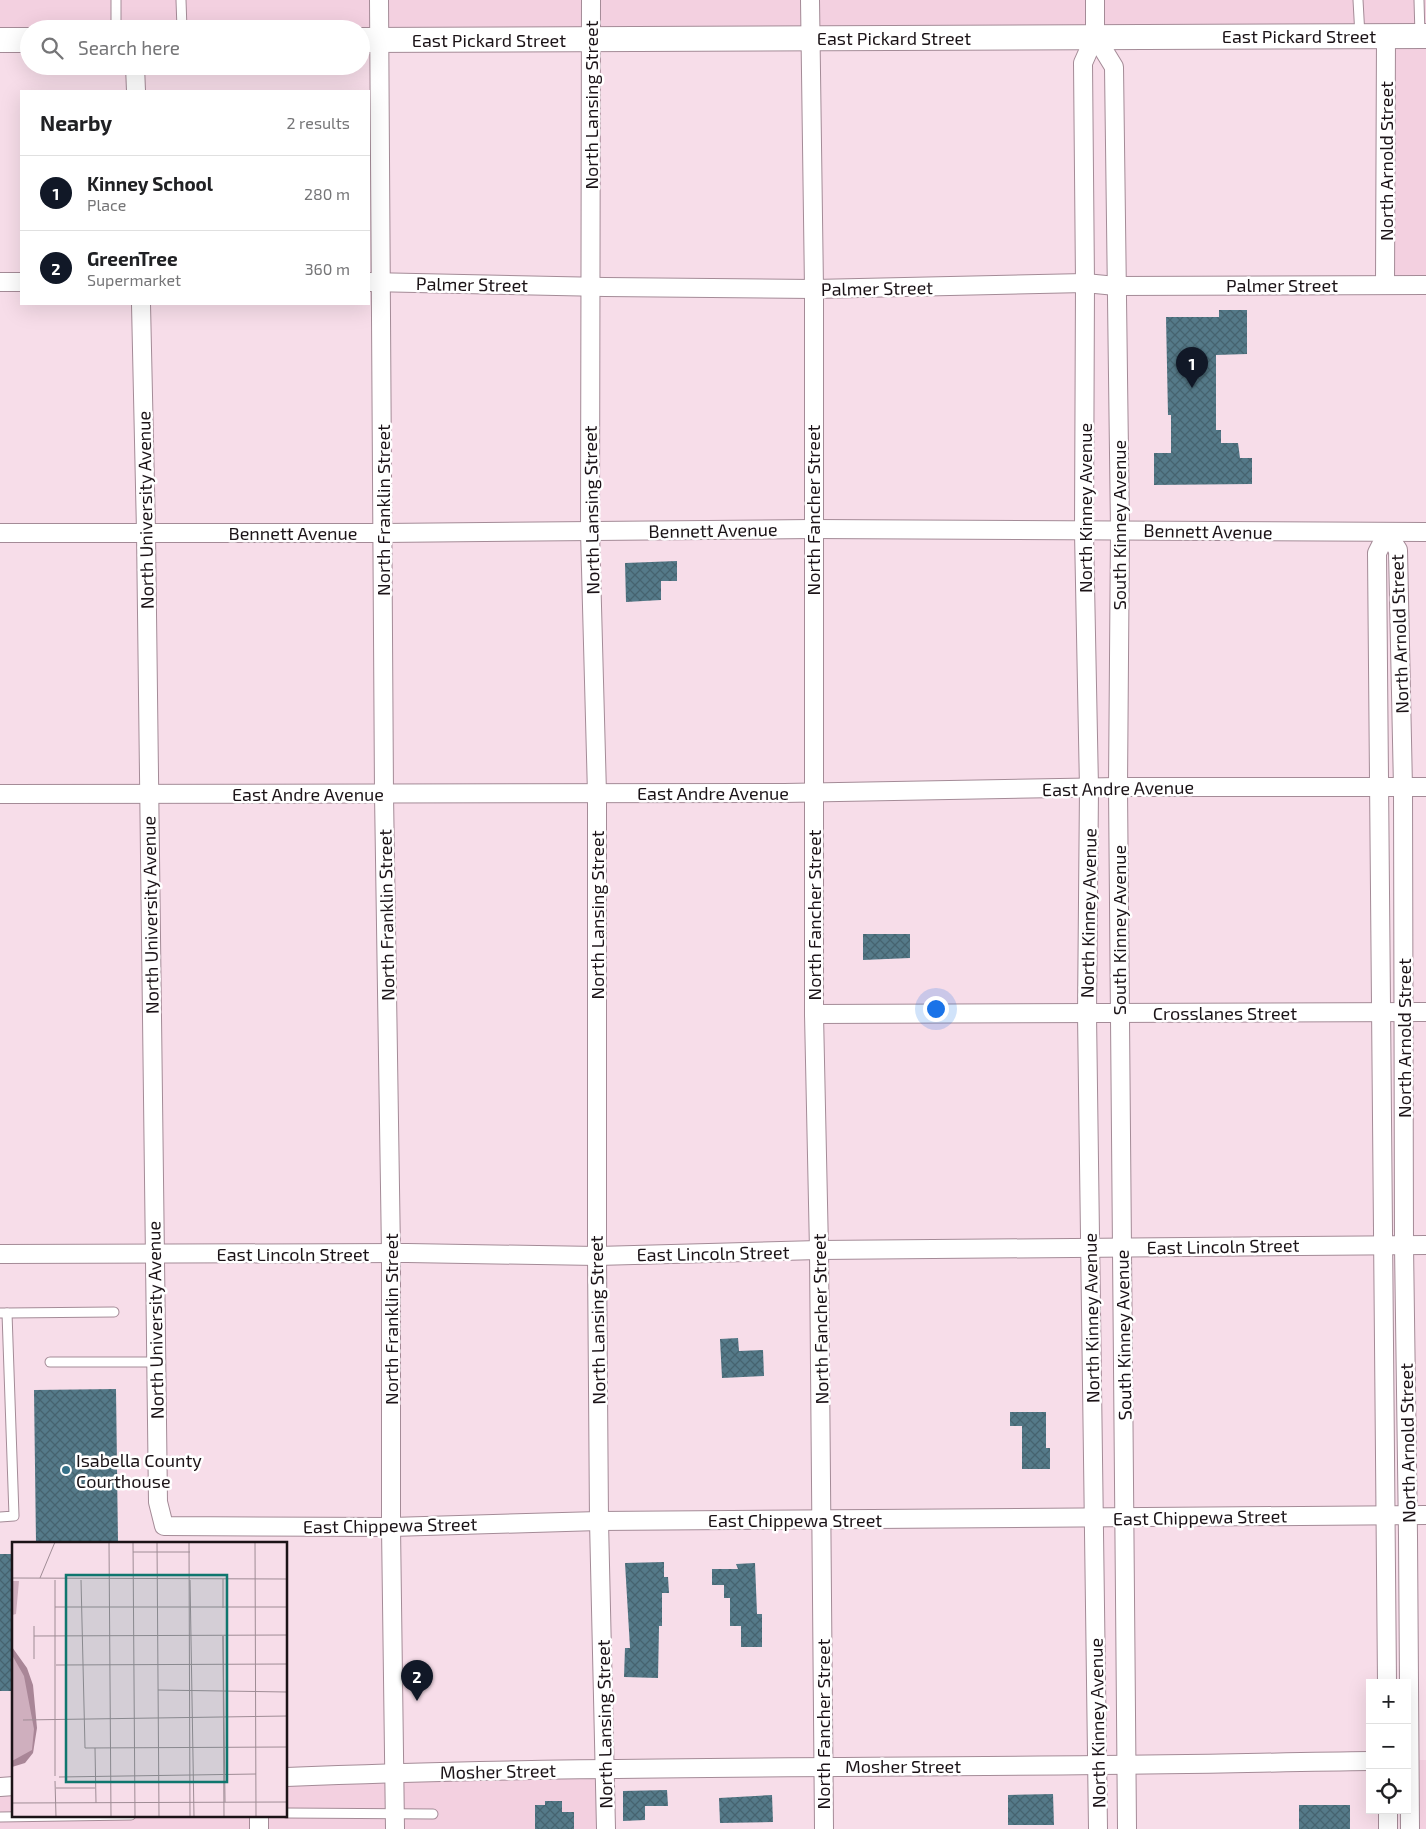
<!DOCTYPE html>
<meta charset="utf-8">
<style>
:root{--surface:#fff;--page:#f2f2f2;--text:#202124;--muted:#757577;--line:#e0e0e0;--accent:#111827}
body{margin:0;font-family:"Exo 2",sans-serif;background:var(--page);color:var(--text)}
.controls{position:absolute;right:15px;bottom:15px;display:grid;overflow:hidden;border-radius:0px;box-shadow:0 5px 20px #0002}
.controls button{width:45px;height:45px;display:grid;place-items:center;padding:0;border:0;border-bottom:1px solid var(--line);background:var(--surface);color:var(--text);font:25px sans-serif}
.you{position:absolute;left:935px;top:1008px;width:18px;height:18px;margin:-12px;border:4px solid #fff;border-radius:50%;background:#1a73e8;box-shadow:0 0 0 8px #1a73e833}
.badge{display:grid;place-items:center;width:32px;height:32px;border-radius:50%;background:var(--accent);color:#fff;font-size:16px;font-weight:700}
.pin{position:absolute;translate:-50% -41px;filter:drop-shadow(0 1px 2px #0008)}
.pin::after{content:'';position:absolute;top:26px;width:18px;height:15px;background:inherit;clip-path:polygon(0 0,100% 0,50% 100%)}
.list{margin:0;padding:0;list-style:none}
h2{display:flex;justify-content:space-between;align-items:center;height:65px;margin:0;padding:0 20px;font-size:21px}
h2 small{font-size:16px;font-weight:400;color:var(--muted)}
.list li{display:grid;grid-template-columns:32px 1fr auto;gap:15px;align-items:center;box-sizing:border-box;height:75px;padding:0 20px;border-top:1px solid var(--line)}
.list b{display:block;font-size:19px;white-space:nowrap}
.list p{margin:0;font-size:16px;white-space:nowrap;color:var(--muted)}
.list em{font-size:16px;font-style:normal;color:var(--muted)}
.icon{flex:none;width:28px;height:28px;fill:none;stroke:currentColor;stroke-width:2;stroke-linecap:round;stroke-linejoin:round}
.map{position:relative;flex:none;width:1426px;height:1829px;overflow:hidden}
.search{position:absolute;background:var(--surface);box-shadow:0 5px 20px #0002;left:20px;top:20px;width:350px;height:55px;display:flex;align-items:center;gap:12px;box-sizing:border-box;padding:0 18px;border-radius:28px;color:var(--muted);font-size:19px}
.panel{position:absolute;background:var(--surface);box-shadow:0 5px 20px #0002;left:20px;top:90px;width:350px;height:215px;border-radius:0px}
.map>svg:first-child{display:block}
</style>
<div class="map">
<svg width="1426" height="1829" viewBox="0 0 1426 1829">
<defs>
<pattern id="building-cross-hatch" width="8" height="8" patternUnits="userSpaceOnUse" patternTransform="scale(1.25)"><rect width="8" height="8" fill="#557a89"/><path d="M0 0l8 8M0 8l8-8" fill="none" stroke="#46636f"/></pattern>
</defs>
<rect width="100%" height="100%" fill="#f7dde9"/>
<g fill="#f3d0e0">
<path d="M0,0H1426V285H1385L1386,36L361,29H29L0,41Z"/>
<path d="M1409,1760H1426V1829H1406Z"/>
<path d="M395,1773L606,1779V1829H0V1778H14V1815H286V1777Z"/>
</g>
<g fill="url(#building-cross-hatch)">
<path d="M1219,310H1247V354L1216,355V430H1221V443H1238L1240,458H1252V484L1154,485V453H1171V415H1168L1166,317H1219Z"/>
<path d="M677,561V581H661V600L626,602L625,563Z"/>
<path d="M863,934H910V958L863,960Z"/>
<path d="M738,1338L739,1351L763,1350L764,1376L722,1378L720,1339Z"/>
<path d="M116,1389L118,1543H36L34,1390Z"/>
<path d="M1010,1412H1046V1448H1050V1469H1022V1426H1010Z"/>
<rect x="0" y="1554" width="14" height="137"/>
<path d="M664,1562V1577H668L669,1593H662V1626H659L658,1678L624,1677L625,1648H630L625,1563Z"/>
<path d="M755,1563L757,1614H762V1647H741V1626H730V1598H724V1585H712V1569H738L736,1564Z"/>
<path d="M667,1790L668,1806H645V1820L623,1821V1791Z"/>
<path d="M1053,1794L1054,1825H1008V1795Z"/>
<path d="M772,1795L773,1822L720,1823L719,1798Z"/>
<path d="M545,1801H562V1812H574V1829H535V1805H545Z"/>
<rect x="1299" y="1805" width="51" height="24"/>
</g>
<g fill="none" stroke-linecap="round" stroke-linejoin="round">
<defs>
<g id="service">
<path d="M181,0L182,29"/>
<path d="M1358,0L1360,36"/>
<path d="M1419,0L1420,35"/>
<path d="M116,29V0"/>
<path d="M0,1313H7L14,1516L0,1517"/>
<path d="M7,1313L114,1312"/>
<path d="M50,1362H155"/>
<path d="M286,1813L433,1814"/>
<path d="M0,1817L131,1815"/>
</g>
<g id="minor">
<path d="M379,0L384,794L391,1253V1527L395,1829"/>
<path d="M591,0L590,531L597,794V1256L599,1521L606,1829"/>
<path d="M810,0L814,289V1014L819,1250L824,1829"/>
<path d="M1095,0V36L1083,63L1085,283L1084,532L1089,788L1087,1014L1098,1829"/>
<path d="M1095,36L1114,67L1120,530L1118,787L1127,1829"/>
<path d="M135,66L136,91"/>
<path d="M0,282H21"/>
<path d="M369,282L605,287L814,289L1085,283L1116,286L1426,285"/>
<path d="M1385,285L1386,36"/>
<path d="M141,304L146,532L158,1502L164,1526L391,1527L599,1521L1426,1515"/>
<path d="M0,533H383L813,529L1426,532"/>
<path d="M0,794L784,793L1118,787H1426"/>
<path d="M814,1014L1426,1012"/>
<path d="M0,1254L407,1253L597,1256L819,1250L1426,1245"/>
<path d="M1387,1683L1377,553L1387,533L1398,550L1403,788L1404,1245L1408,1536L1410,1829"/>
<path d="M286,1777C557,1766 827,1768 1098,1765C1188,1765 1279,1762 1370,1761"/>
<path d="M0,1787L14,1786"/>
<path d="M1388,1810V1829"/>
<path d="M259,1815V1829"/>
</g>
<g id="secondary">
<path d="M0,40H29"/>
<path d="M361,40L1426,36"/>
</g>
</defs>
<use href="#service" stroke="#a48b97" stroke-width="11"/>
<use href="#minor" stroke="#a48b97" stroke-width="20"/>
<use href="#secondary" stroke="#a48b97" stroke-width="26"/>
<use href="#service" stroke="#fff" stroke-width="9"/>
<use href="#minor" stroke="#fff" stroke-width="18"/>
<use href="#secondary" stroke="#fff" stroke-width="24"/>
</g>
<circle fill="#357188" stroke="#fff" stroke-width="2" cx="66" cy="1470" r="5"/>
<g text-anchor="middle" dominant-baseline="central" stroke-width="5" stroke-linejoin="round" paint-order="stroke">
<g font-size="18" fill="#1b1317" stroke="#fff">
<text x="1299" y="36">East Pickard Street</text>
<text x="894" y="38">East Pickard Street</text>
<text x="489" y="40">East Pickard Street</text>
<text transform="translate(591 105) rotate(-90)">North Lansing Street</text>
<text transform="translate(1386 161) rotate(-90)">North Arnold Street</text>
<text transform="translate(472 284) rotate(1)">Palmer Street</text>
<text x="1282" y="285">Palmer Street</text>
<text transform="translate(877 288) rotate(-1)">Palmer Street</text>
<text transform="translate(1085 508) rotate(-90)">North Kinney Avenue</text>
<text transform="translate(145 510) rotate(-91)">North University Avenue</text>
<text transform="translate(383 510) rotate(-90)">North Franklin Street</text>
<text transform="translate(591 510) rotate(-91)">North Lansing Street</text>
<text transform="translate(813 510) rotate(-90)">North Fancher Street</text>
<text transform="translate(1119 525) rotate(-90)">South Kinney Avenue</text>
<text transform="translate(713 530) rotate(-1)">Bennett Avenue</text>
<text transform="translate(1208 531) rotate(1)">Bennett Avenue</text>
<text x="293" y="533">Bennett Avenue</text>
<text transform="translate(1399 634) rotate(-92)">North Arnold Street</text>
<text transform="translate(1118 788) rotate(-1)">East Andre Avenue</text>
<text x="713" y="793">East Andre Avenue</text>
<text x="308" y="794">East Andre Avenue</text>
<text transform="translate(1088 913) rotate(-89)">North Kinney Avenue</text>
<text transform="translate(150 915) rotate(-91)">North University Avenue</text>
<text transform="translate(386 915) rotate(-91)">North Franklin Street</text>
<text transform="translate(597 915) rotate(-90)">North Lansing Street</text>
<text transform="translate(814 915) rotate(-90)">North Fancher Street</text>
<text transform="translate(1119 930) rotate(-90)">South Kinney Avenue</text>
<text x="1225" y="1013">Crosslanes Street</text>
<text transform="translate(1404 1038) rotate(-90)">North Arnold Street</text>
<text transform="translate(1223 1246) rotate(-1)">East Lincoln Street</text>
<text transform="translate(713 1253) rotate(-1)">East Lincoln Street</text>
<text x="293" y="1254">East Lincoln Street</text>
<text transform="translate(1091 1318) rotate(-91)">North Kinney Avenue</text>
<text transform="translate(391 1319) rotate(-90)">North Franklin Street</text>
<text transform="translate(820 1319) rotate(-91)">North Fancher Street</text>
<text transform="translate(155 1320) rotate(-91)">North University Avenue</text>
<text transform="translate(597 1320) rotate(-91)">North Lansing Street</text>
<text transform="translate(1123 1335) rotate(-91)">South Kinney Avenue</text>
<text transform="translate(1407 1443) rotate(-91)">North Arnold Street</text>
<text transform="translate(1200 1517) rotate(-1)">East Chippewa Street</text>
<text x="795" y="1520">East Chippewa Street</text>
<text transform="translate(390 1525) rotate(-1)">East Chippewa Street</text>
<text transform="translate(1097 1723) rotate(-91)">North Kinney Avenue</text>
<text transform="translate(604 1724) rotate(-91)">North Lansing Street</text>
<text transform="translate(823 1724) rotate(-90)">North Fancher Street</text>
<text x="903" y="1766">Mosher Street</text>
<text transform="translate(498 1771) rotate(-1)">Mosher Street</text>
</g>
<g font-size="18" fill="#1b1317" stroke="#fff" text-anchor="start">
<text x="76" y="1460">Isabella County<tspan x="76" dy="21">Courthouse</tspan></text>
</g>
</g>
<g transform="translate(12 1542)">
<rect width="275" height="275" fill="#f7dde9"/>
<path d="M0,39H7L4,72L0,73ZM0,107L11,124L23,186L21,210L0,223Z" fill="#cfafbe"/>
<path d="M0,105L15,126L21,143L25,186L21,211L13,221L0,225V219L20,208L22,187L12,134L0,113Z" fill="#a98697"/>
<path fill="none" stroke="#9f8c95" stroke-width="1" d="M97,0L99,275M121,0L123,275M145,0L147,275M177,0L178,275M243,0L244,275M121,10H178M0,36L275,37M28,36L43,0M43,38V234M69,38L73,206L275,205M178,38L182,275M43,65H275M211,66V37M22,84V117M22,94L275,93M211,94L212,275M211,94L213,260M44,123L275,122M146,148L275,150M11,178L275,174M83,206L84,261M47,235L244,232M43,239L44,275M44,246H83M0,261L275,260"/>
<path fill="#0f766e" fill-opacity="0.15" stroke="#0f766e" stroke-width="2.5" d="M54,33H215V240H54Z"/>
<rect width="275" height="275" fill="none" stroke="#1b1317" stroke-width="2.5"/>
</g>
</svg>
<div class="controls">
<button>+</button>
<button>−</button>
<button><svg class="icon" aria-label="locate" viewBox="0 0 24 24"><circle cx="12" cy="12" r="6"/><path d="M12 2v4M12 18v4M2 12h4M18 12h4"/></svg></button>
</div>
<div class="you"></div>
<div class="pin badge" style="left:1192px;top:388px">1</div>
<div class="pin badge" style="left:417px;top:1701px">2</div>
<div class="search"><svg class="icon" aria-label="search" viewBox="0 0 24 24"><circle cx="10" cy="10" r="6"/><path d="M15 15l6 6"/></svg>Search here</div>
<section class="panel">
<h2>Nearby<small>2 results</small></h2>
<ul class="list">
<li><span class="badge">1</span><div><b>Kinney School</b><p>Place</p></div><em>280 m</em></li>
<li><span class="badge">2</span><div><b>GreenTree</b><p>Supermarket</p></div><em>360 m</em></li>
</ul>
</section>
</div>
